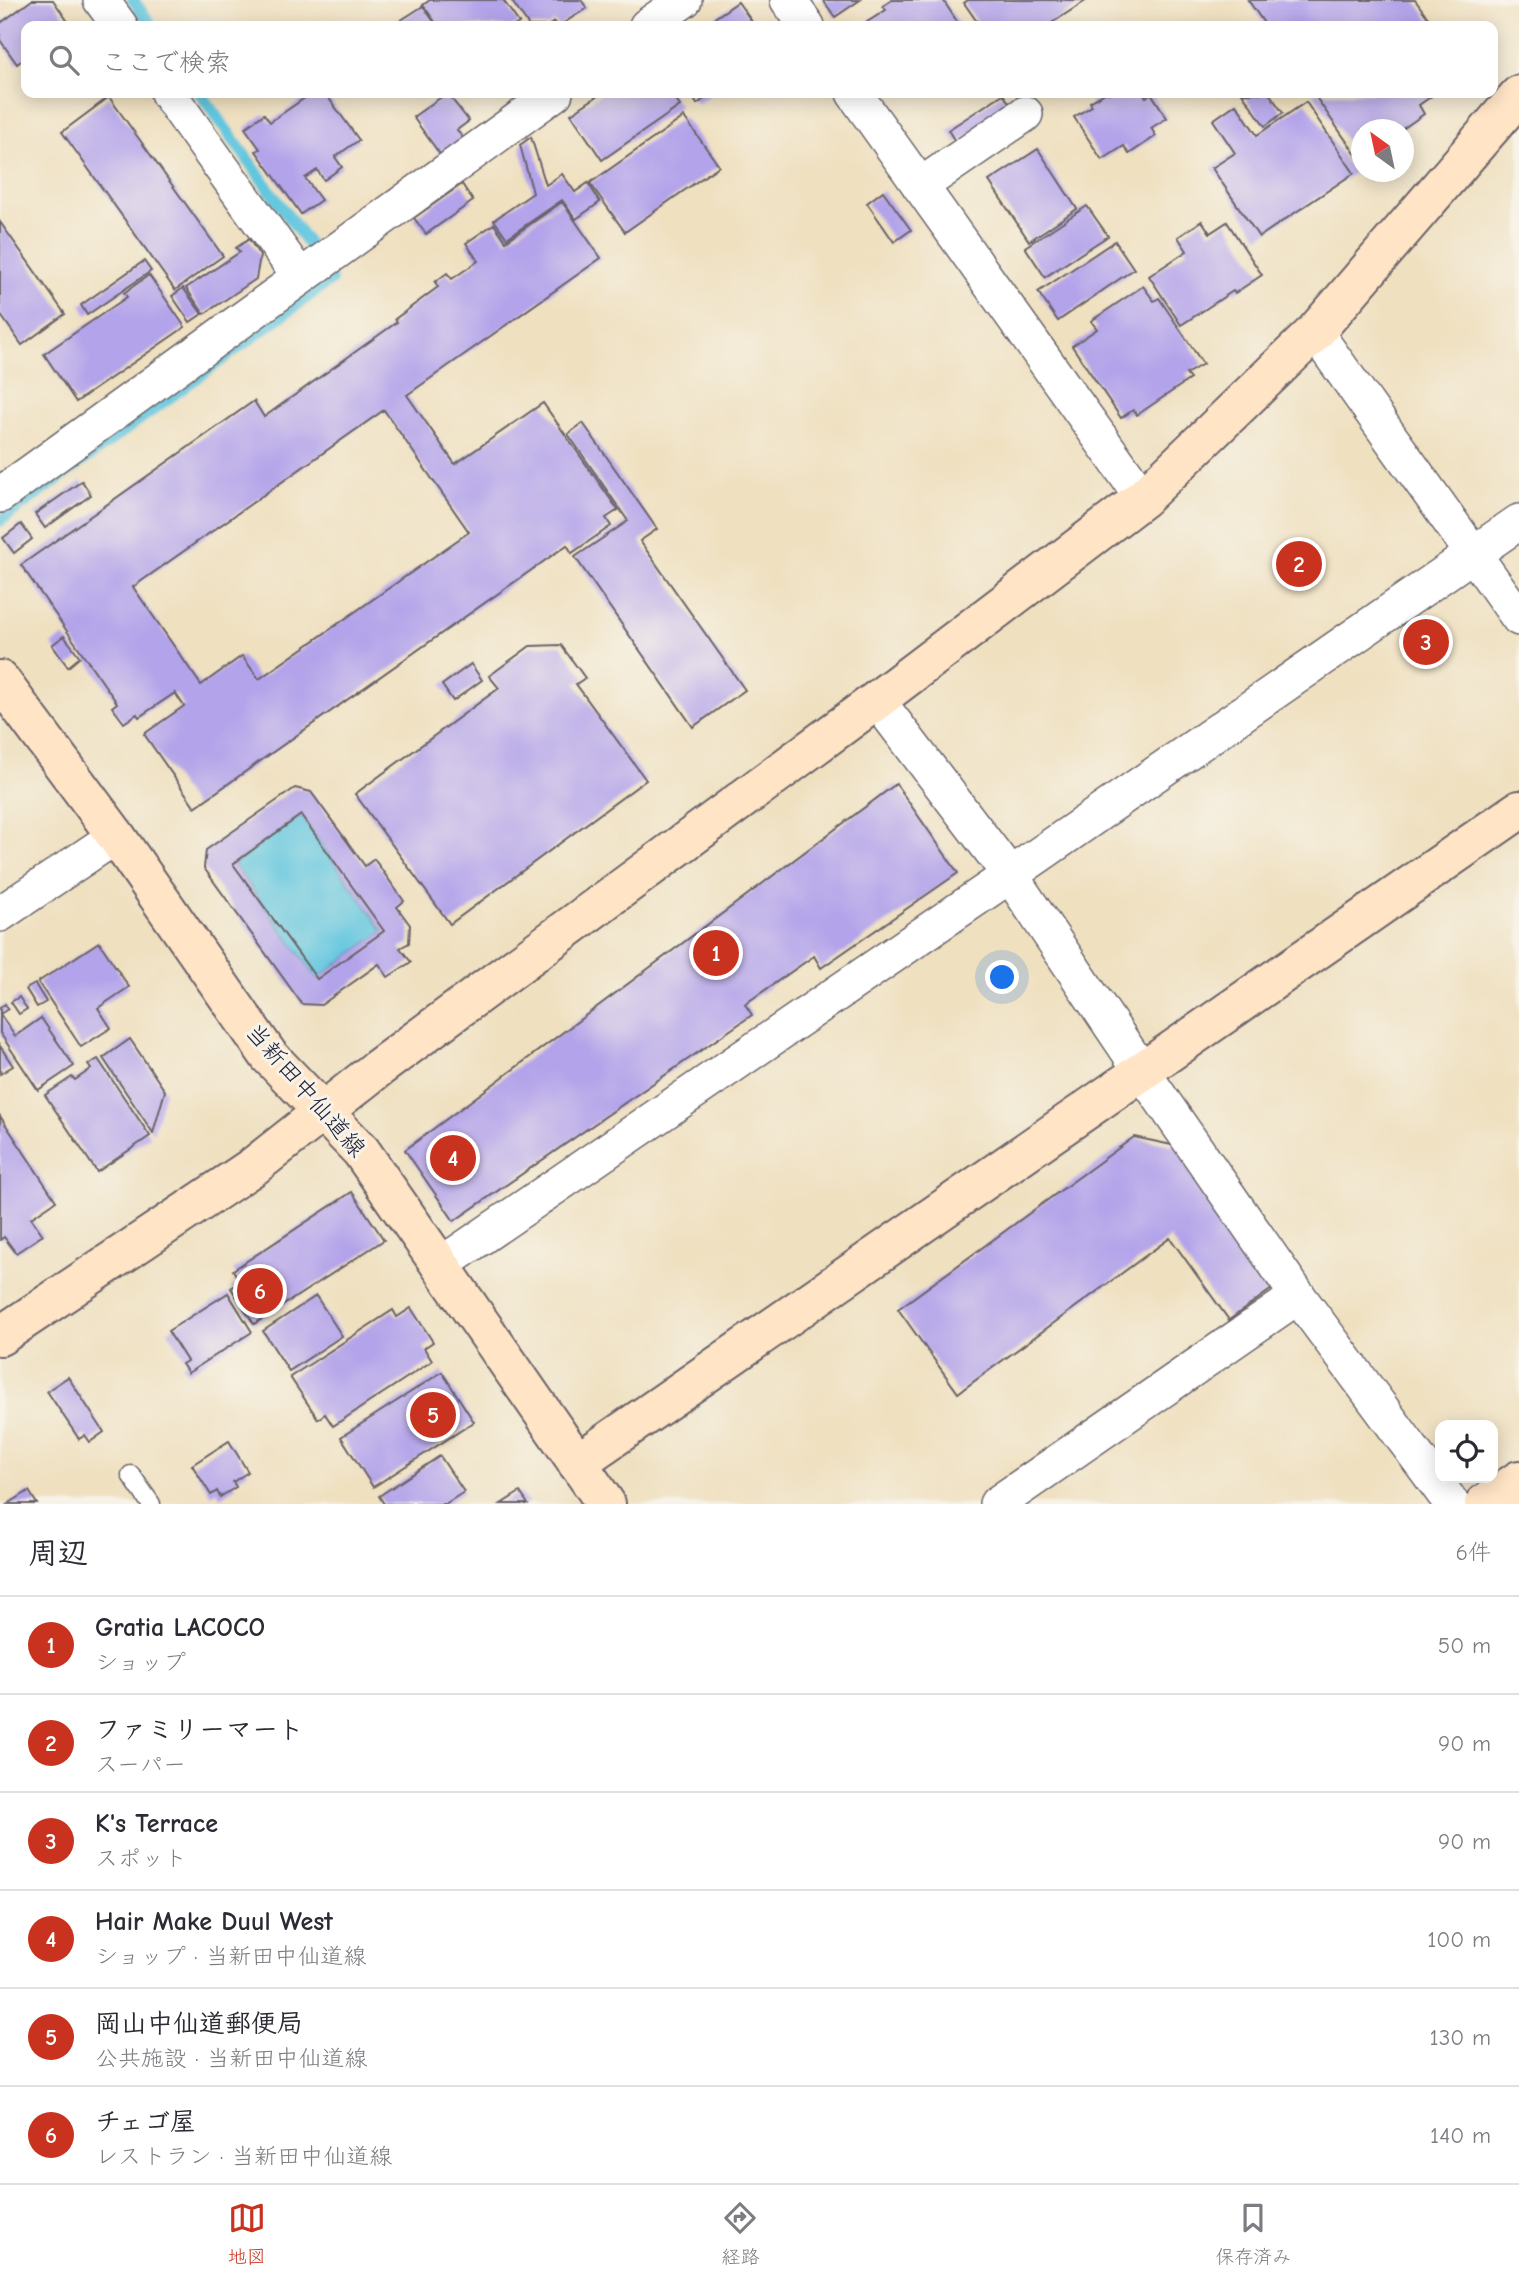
<!DOCTYPE html>
<html lang="ja">
<meta charset="utf-8">
<style>
:root{--surface:#fff;--page:#f2f2f3;--text:#2b2b33;--muted:#7c7c81;--line:#e1e1e2;--accent:#c8321e}
body{margin:0;font-family:"Comic Neue","Klee One",sans-serif;background:var(--page);color:var(--text)}
.controls{position:absolute;right:21px;bottom:21px;display:grid;overflow:hidden;border-radius:14px;box-shadow:0 4px 18px #0003}
.controls button{width:63px;height:63px;display:grid;place-items:center;padding:0;border:0;border-bottom:2px solid var(--line);background:var(--surface);color:var(--text);font:35px sans-serif}
.compass{position:absolute;left:1351px;top:119px;width:63px;height:63px;border-radius:50%;background:var(--surface);box-shadow:0 4px 18px #0003;rotate:327deg}
.you{position:absolute;left:1003px;top:978px;width:24px;height:24px;margin:-18px;border:5px solid #fff;border-radius:50%;background:#1a73e8;box-shadow:0 0 0 10px #1a73e833}
.badge{display:grid;place-items:center;width:46px;height:46px;border-radius:50%;background:var(--accent);color:#fff;font-size:23px;font-weight:700}
.pin{position:absolute;translate:-50% -50%;border:4px solid #fff;box-shadow:0 2px 7px #0006}
.list{margin:0;padding:0;list-style:none}
h2{display:flex;justify-content:space-between;align-items:center;height:91px;margin:0;padding:0 28px;font-size:30px}
h2 small{font-size:23px;font-weight:400;color:var(--muted)}
.list li{display:grid;grid-template-columns:46px 1fr auto;gap:21px;align-items:center;box-sizing:border-box;height:98px;padding:0 28px;border-top:2px solid var(--line)}
.list b{display:block;font-size:26px;white-space:nowrap}
.list p{margin:0;font-size:23px;white-space:nowrap;color:var(--muted)}
.list em{font-size:23px;font-style:normal;color:var(--muted)}
.icon{flex:none;width:38px;height:38px;fill:none;stroke:currentColor;stroke-width:2;stroke-linecap:round;stroke-linejoin:round}
.map{position:relative;flex:none;width:1519px;height:1504px;overflow:hidden}
.search{position:absolute;background:var(--surface);box-shadow:0 4px 18px #0003;left:21px;right:21px;top:21px;height:77px;display:flex;align-items:center;gap:18px;box-sizing:border-box;padding:0 24px;border-radius:14px;color:var(--muted);font-size:26px}
.sheet{height:679px;background:var(--surface)}
nav{display:flex;justify-content:space-around;align-items:center;box-sizing:border-box;height:98px;border-top:2px solid var(--line);background:var(--surface);font-size:19px;color:var(--muted)}
nav a{display:grid;justify-items:center;gap:4px}
nav .on{color:var(--accent)}
.map>svg:first-child{display:block}
</style>
<div class="map">
<svg width="1519" height="1504" viewBox="0 0 1519 1504">
<rect width="100%" height="100%" fill="#f7f3e8"/>
<filter id="ink" filterUnits="userSpaceOnUse"><feTurbulence type="fractalNoise" baseFrequency=".0143" numOctaves="2"/><feDisplacementMap in="SourceGraphic" scale="14" xChannelSelector="R" yChannelSelector="G"/><feConvolveMatrix kernelMatrix="1 2 1 2 8 2 1 2 1" color-interpolation-filters="sRGB"/></filter>
<filter id="wash" filterUnits="userSpaceOnUse"><feTurbulence type="fractalNoise" baseFrequency=".00686" numOctaves="4" result="noise"/><feDisplacementMap in="SourceGraphic" scale="28" xChannelSelector="R" yChannelSelector="G"/><feGaussianBlur stdDeviation="1.57" result="paint"/><feColorMatrix in="noise" values="0 0 0 0 0 0 0 0 0 0 0 0 0 0 0 0 0 1.4 0 .05"/><feComposite in="paint" operator="in"/></filter>
<g filter="url(#wash)">
<rect width="100%" height="100%" fill="#efe0c0"/>
<path fill="#62c6df" stroke="#42748d" stroke-width="2" d="M301,815L384,931L317,979L233,864Z"/>
<g fill="none" stroke-linecap="round" stroke-linejoin="round">
<g stroke="#62c6df" stroke-width="12">
<path d="M133,0L152,26"/>
<path d="M200,93L311,248"/>
<path d="M0,521L331,280L328,276"/>
</g>
</g>
<g id="blocks">
<g fill="#b3a3ea" fill-rule="evenodd">
<path d="M32,0H53L71,26H26V57L17,64L0,40V19L2,22Z"/>
<path d="M430,0H503L519,23L514,26H438L423,5Z"/>
<path d="M511,0H581L587,8L559,26L554,22L548,26H529Z"/>
<path d="M823,0H860L835,17Z"/>
<path d="M892,0H943L960,26H866L864,24L886,10L883,6Z"/>
<path d="M968,0H1087L1047,26H980L964,3Z"/>
<path d="M1248,0H1415L1434,26H1266Z"/>
<path d="M738,2L755,26H703Z"/>
<path d="M423,6L437,26H392Z"/>
<path d="M312,93H325L359,140L335,157L342,167L324,180L317,170L305,178L321,200L301,214L256,151L260,149L245,128L264,114L270,122Z"/>
<path d="M447,93L469,121L457,130L465,141L442,157L413,117Z"/>
<path d="M602,93H671L680,106L602,160L571,114Z"/>
<path d="M690,93H713L697,104Z"/>
<path d="M1105,93H1143L1146,97L1151,93L1167,118L1151,128L1156,136L1129,154L1124,146L1102,160L1074,117L1092,106L1090,102Z"/>
<path d="M1242,93H1269L1283,113L1265,126Z"/>
<path d="M1313,93H1436L1419,105L1424,114L1401,130H1362V157L1359,159Z"/>
<path d="M1003,94L1012,107L956,143L948,130Z"/>
<path d="M109,97L223,256L175,290L62,132Z"/>
<path d="M1306,102L1354,173L1259,237L1212,168L1235,153L1213,120L1236,104L1257,135Z"/>
<path d="M684,117L719,166L625,232L590,183Z"/>
<path d="M531,137L546,185L562,174L575,192L588,183L600,202L576,219L562,200L507,238L494,220L533,193L520,145Z"/>
<path d="M1038,149L1077,209L1029,241L989,181Z"/>
<path d="M462,184L473,201L426,234L414,218Z"/>
<path d="M883,191L911,230L894,242L867,203Z"/>
<path d="M562,202L601,258L407,395L455,464L543,403L618,510L606,518L611,526L572,553L567,545L195,807L144,734L184,706L175,693L139,717L137,714L124,723L112,707L117,703L21,565L254,401L264,417L397,322L395,319L438,287L435,282L447,273L452,279L478,261L466,243L494,224L506,241ZM384,410L469,532L259,679L242,656L201,685L133,587Z"/>
<path d="M1087,206L1108,236L1045,277L1025,247Z"/>
<path d="M1202,221L1210,233L1227,222L1262,275L1235,293L1233,291L1181,325L1149,276L1187,251L1178,237Z"/>
<path d="M0,222L65,314L22,345L0,314Z"/>
<path d="M249,239L260,256L256,279L204,314L186,288L240,252L236,248Z"/>
<path d="M1115,241L1134,269L1058,321L1038,292Z"/>
<path d="M144,261L151,271L87,315L81,305Z"/>
<path d="M149,275L185,327L76,402L44,354L127,297L124,293Z"/>
<path d="M1143,286L1154,301L1159,298L1203,364L1186,374L1190,379L1137,415L1133,410L1121,418L1072,346L1097,329L1091,321Z"/>
<path d="M183,288L202,314L190,322L172,296Z"/>
<path d="M583,423L657,529L640,541L745,690L693,727L575,557L628,521L568,434Z"/>
<path d="M82,481L91,495L45,528L35,514Z"/>
<path d="M21,524L32,539L14,553L3,538Z"/>
<path d="M64,636L80,657L68,667L52,645Z"/>
<path d="M561,645L585,678L576,684L646,780L450,924L355,794L499,688L489,676L530,646Z"/>
<path d="M471,664L482,680L453,701L442,685Z"/>
<path d="M896,784L958,873L821,968L814,956L745,1004L752,1015L454,1221L405,1150Z"/>
<path d="M295,788L311,792L365,866L374,859L404,901L397,907L410,925L409,943L400,948L411,962L388,977L379,964L321,1005L302,1004L204,868L206,850ZM301,815L384,931L317,979L233,864Z"/>
<path d="M99,942L129,987L98,1008L111,1028L81,1047L38,982Z"/>
<path d="M35,984L46,1002L37,1007L26,989Z"/>
<path d="M19,997L27,1009L19,1014L11,1002Z"/>
<path d="M5,1004L8,1009L0,1014L15,1036L41,1018L74,1066L38,1090L0,1033V1008Z"/>
<path d="M130,1039L165,1091L153,1133L103,1058Z"/>
<path d="M0,1046L13,1066L0,1074Z"/>
<path d="M98,1059L150,1136L97,1172L45,1095L72,1077L75,1080L91,1069L88,1065Z"/>
<path d="M0,1116L56,1201L31,1218L43,1235L16,1253L4,1237L0,1240Z"/>
<path d="M1134,1137L1181,1147L1280,1283L1229,1320L1170,1238L958,1393L898,1309Z"/>
<path d="M352,1192L384,1240L254,1324L231,1288L240,1282L233,1270Z"/>
<path d="M228,1293L252,1332L188,1373L182,1364L187,1361L168,1331Z"/>
<path d="M316,1296L342,1336L289,1371L263,1331Z"/>
<path d="M411,1308L433,1342L424,1348L432,1361L333,1426L325,1414L318,1419L290,1377L393,1310L397,1317Z"/>
<path d="M442,1372L474,1422L373,1487L341,1437Z"/>
<path d="M68,1377L104,1432L90,1442L85,1435L79,1439L47,1391Z"/>
<path d="M229,1441L248,1472L233,1482L236,1487L220,1497L217,1491L211,1495L192,1465Z"/>
<path d="M440,1456L464,1492L445,1504H384L379,1496Z"/>
<path d="M29,1491L37,1504H8Z"/>
<path d="M520,1492L528,1504H501Z"/>
</g>
</g>
</g>
<g filter="url(#ink)">
<use href="#blocks" fill-opacity="0" stroke="#6a646a" stroke-width="2"/>
<g fill="none" stroke-linecap="round" stroke-linejoin="round">
<defs>
<path id="lane" d="M131,1475L151,1504"/>
<g id="street">
<path d="M101,0L120,26"/>
<path d="M788,0L807,26"/>
<path d="M647,26L684,0"/>
<path d="M168,93L300,277"/>
<path d="M854,93L1143,498"/>
<path d="M920,186L1025,114"/>
<path d="M1315,332L1519,618"/>
<path d="M0,495L555,93"/>
<path d="M877,700L1010,875L1141,1070L1298,1296L1452,1504"/>
<path d="M0,914L116,836"/>
<path d="M439,1266L1010,875L1519,522"/>
<path d="M997,1504L1298,1296"/>
</g>
<g id="secondary">
<path d="M0,680L116,836L269,1056L361,1151L606,1504"/>
<path d="M0,1336L254,1166L377,1069L877,700L1143,498L1315,332L1519,95"/>
<path d="M577,1463L1519,810"/>
<path d="M1484,1504L1519,1480"/>
</g>
</defs>
<use href="#lane" stroke="#6a646a" stroke-width="21"/>
<use href="#street" stroke="#6a646a" stroke-width="38"/>
<use href="#secondary" stroke="#6a646a" stroke-width="42"/>
<use href="#lane" stroke="#fff" stroke-width="18"/>
<use href="#street" stroke="#fff" stroke-width="35"/>
<use href="#secondary" stroke="#ffe4c6" stroke-width="38"/>
</g>
</g>
<g text-anchor="middle" dominant-baseline="central" stroke-width="6" stroke-linejoin="round" paint-order="stroke">
<g font-size="24" fill="#22223b" stroke="#f7f3e8">
<text transform="translate(306 1090) rotate(49)">当新田中仙道線</text>
</g>
</g>
</svg>
<div class="controls">
<button><svg class="icon" aria-label="locate" viewBox="0 0 24 24"><circle cx="12" cy="12" r="6"/><path d="M12 2v4M12 18v4M2 12h4M18 12h4"/></svg></button>
</div>
<svg class="compass" viewBox="-18 -18 36 36"><path d="M0-13l5 13h-10z" fill="#e53935"/><path d="M0 13l5-13h-10z" fill="#7c7c81"/></svg>
<div class="you"></div>
<div class="pin badge" style="left:716px;top:953px">1</div>
<div class="pin badge" style="left:1299px;top:564px">2</div>
<div class="pin badge" style="left:1426px;top:642px">3</div>
<div class="pin badge" style="left:453px;top:1158px">4</div>
<div class="pin badge" style="left:433px;top:1415px">5</div>
<div class="pin badge" style="left:260px;top:1291px">6</div>
<div class="search"><svg class="icon" aria-label="search" viewBox="0 0 24 24"><circle cx="10" cy="10" r="6"/><path d="M15 15l6 6"/></svg>ここで検索</div>
</div>
<section class="sheet">
<h2>周辺<small>6件</small></h2>
<ul class="list">
<li><span class="badge">1</span><div><b>Gratia LACOCO</b><p>ショップ</p></div><em>50 m</em></li>
<li><span class="badge">2</span><div><b>ファミリーマート</b><p>スーパー</p></div><em>90 m</em></li>
<li><span class="badge">3</span><div><b>K's Terrace</b><p>スポット</p></div><em>90 m</em></li>
<li><span class="badge">4</span><div><b>Hair Make Duul West</b><p>ショップ · 当新田中仙道線</p></div><em>100 m</em></li>
<li><span class="badge">5</span><div><b>岡山中仙道郵便局</b><p>公共施設 · 当新田中仙道線</p></div><em>130 m</em></li>
<li><span class="badge">6</span><div><b>チェゴ屋</b><p>レストラン · 当新田中仙道線</p></div><em>140 m</em></li>
</ul>
</section>
<nav>
<a class="on"><svg class="icon" aria-label="map" viewBox="0 0 24 24"><path d="M3 6l6-2 6 2 6-2v14l-6 2-6-2-6 2zM9 4v14M15 6v14"/></svg>地図</a>
<a><svg class="icon" aria-label="directions" viewBox="0 0 24 24"><path d="M12 3l9 9-9 9-9-9zM9 14v-3h6M13 9l2 2-2 2"/></svg>経路</a>
<a><svg class="icon" aria-label="saved" viewBox="0 0 24 24"><path d="M7 4h10v16l-5-4-5 4z"/></svg>保存済み</a>
</nav>
